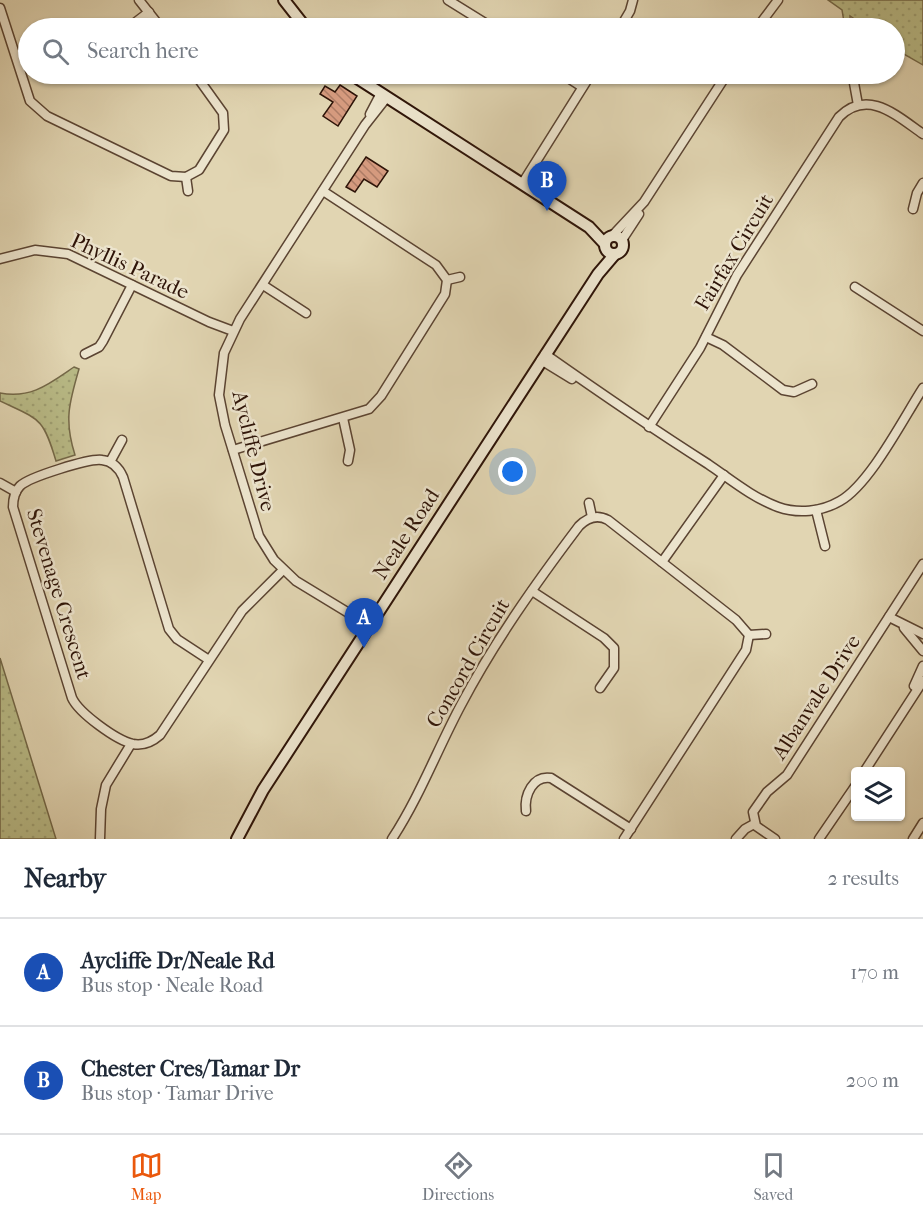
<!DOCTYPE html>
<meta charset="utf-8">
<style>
:root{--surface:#fff;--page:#f2f2f3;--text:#1f2937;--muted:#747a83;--line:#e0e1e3;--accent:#ea580c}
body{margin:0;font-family:"IM FELL French Canon",serif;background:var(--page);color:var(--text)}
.controls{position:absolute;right:18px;bottom:18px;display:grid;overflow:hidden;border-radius:6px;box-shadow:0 2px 4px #0004}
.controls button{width:54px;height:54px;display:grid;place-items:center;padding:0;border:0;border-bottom:2px solid var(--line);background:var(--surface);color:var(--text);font:30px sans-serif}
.you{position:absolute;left:513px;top:472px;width:21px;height:21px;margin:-15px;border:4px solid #fff;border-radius:50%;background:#1a73e8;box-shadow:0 0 0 9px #1a73e833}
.badge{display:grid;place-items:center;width:39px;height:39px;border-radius:50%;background:var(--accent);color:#fff;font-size:20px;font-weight:700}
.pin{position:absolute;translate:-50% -50px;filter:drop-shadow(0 2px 3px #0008)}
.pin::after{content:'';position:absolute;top:32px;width:21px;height:18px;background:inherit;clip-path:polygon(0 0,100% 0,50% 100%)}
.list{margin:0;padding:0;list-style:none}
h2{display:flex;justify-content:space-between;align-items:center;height:78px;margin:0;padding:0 24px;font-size:26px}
h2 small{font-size:20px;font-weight:400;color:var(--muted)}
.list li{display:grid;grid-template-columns:39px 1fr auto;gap:18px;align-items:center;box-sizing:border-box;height:108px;padding:0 24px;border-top:2px solid var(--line)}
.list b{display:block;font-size:22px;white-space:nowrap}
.list p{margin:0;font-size:20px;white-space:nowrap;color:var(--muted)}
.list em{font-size:20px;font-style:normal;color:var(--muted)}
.icon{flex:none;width:33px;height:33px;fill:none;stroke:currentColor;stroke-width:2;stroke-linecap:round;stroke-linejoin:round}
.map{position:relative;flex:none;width:923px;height:839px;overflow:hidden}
.search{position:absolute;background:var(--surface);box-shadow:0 2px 4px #0004;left:18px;right:18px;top:18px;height:66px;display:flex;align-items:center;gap:15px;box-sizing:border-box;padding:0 21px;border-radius:33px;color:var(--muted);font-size:22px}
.sheet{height:294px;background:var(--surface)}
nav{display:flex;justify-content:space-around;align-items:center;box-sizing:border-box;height:84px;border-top:2px solid var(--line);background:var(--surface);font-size:16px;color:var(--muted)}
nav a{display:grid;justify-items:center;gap:3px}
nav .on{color:var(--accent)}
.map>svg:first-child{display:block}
</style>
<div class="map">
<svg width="923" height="839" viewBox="0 0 923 839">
<defs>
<pattern id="grass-dots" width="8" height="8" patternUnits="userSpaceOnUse" patternTransform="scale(1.5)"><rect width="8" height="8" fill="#b9bb87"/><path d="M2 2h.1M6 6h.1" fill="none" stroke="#9fa073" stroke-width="1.8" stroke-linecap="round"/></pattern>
<pattern id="building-back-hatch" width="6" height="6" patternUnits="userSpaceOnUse" patternTransform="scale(1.5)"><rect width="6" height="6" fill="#d59a7e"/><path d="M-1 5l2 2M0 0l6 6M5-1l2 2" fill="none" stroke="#ad7c65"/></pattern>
</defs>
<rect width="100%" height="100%" fill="#e1d5b2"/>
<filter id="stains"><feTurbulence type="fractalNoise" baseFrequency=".00333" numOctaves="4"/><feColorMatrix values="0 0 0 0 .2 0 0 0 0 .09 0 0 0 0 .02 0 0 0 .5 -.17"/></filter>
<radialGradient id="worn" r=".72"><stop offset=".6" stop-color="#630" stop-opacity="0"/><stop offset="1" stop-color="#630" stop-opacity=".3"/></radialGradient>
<g fill="url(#grass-dots)" stroke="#746848" stroke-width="1.5">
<path d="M828,0H923V65L895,49L894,28H867L850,16V28H845L842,10Z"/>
<path d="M74,367L79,369C69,403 64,421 75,455L56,461C43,417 40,420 0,401V393C31,399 49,384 74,367Z"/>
<path d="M0,658L56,839H0Z"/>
</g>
<g fill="url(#building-back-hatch)" stroke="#2e1408" stroke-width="1.5">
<path d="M340,85L357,96L338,126L323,116L333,102L320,94L325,86L335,92Z"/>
<path d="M366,157L388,171L377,187L364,179L355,192L346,187Z"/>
</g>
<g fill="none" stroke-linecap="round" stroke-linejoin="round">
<defs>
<g id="street">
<path d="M139,0L161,28"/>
<path d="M448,0L493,28"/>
<path d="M0,8L30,101L47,116L171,176L186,177L199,170L224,130L223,113L195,74"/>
<path d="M128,28L149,12"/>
<path d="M620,28L630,11L633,0"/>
<path d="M757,28L778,0"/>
<path d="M562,74L582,87"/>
<path d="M854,83L858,105"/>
<path d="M370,114L381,93"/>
<path d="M186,177L188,191"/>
<path d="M522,184L591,74"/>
<path d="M913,209L917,193L923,183"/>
<path d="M613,235L644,202L727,74"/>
<path d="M622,240L639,214"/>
<path d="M0,259L35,250L68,254L209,322L233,331"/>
<path d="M447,280L460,277"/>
<path d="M263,285L306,313"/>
<path d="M855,287L923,331"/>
<path d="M706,337L723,345L783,390L794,392L812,384"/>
<path d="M85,354L99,347L103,341L132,285"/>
<path d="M545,354C599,392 653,429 708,464C730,479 753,498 778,507C798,514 821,512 840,501C870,484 903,419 923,388"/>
<path d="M541,360L572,379"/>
<path d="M343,418L350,450L348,461"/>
<path d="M649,427L700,348L737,275L839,117C868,88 897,116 923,134"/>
<path d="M233,450L369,409L381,396L445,294L447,280L436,265L323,191"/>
<path d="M110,462L122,440"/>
<path d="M0,483L16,492"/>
<path d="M589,503L592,517"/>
<path d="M816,510L825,546"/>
<path d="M662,562L724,475"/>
<path d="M532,591L604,638L614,648V668L600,688"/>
<path d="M889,617L923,634"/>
<path d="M370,626L296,581L274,560L259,536L225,425L219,395L224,353L240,319L365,125L387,97"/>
<path d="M904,628L923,651"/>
<path d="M749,635L766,634"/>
<path d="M209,660L177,639L169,629L123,477C119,468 112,461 102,460C90,458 29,477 20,486C14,492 13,499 13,507L72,698C79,713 116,740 133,744C143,746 152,742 160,735L242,611L283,570"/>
<path d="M914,686L923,666"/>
<path d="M864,772L923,681"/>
<path d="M526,811C524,795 533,775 551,778L631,829"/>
<path d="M100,839L101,809L106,785L131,744"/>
<path d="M392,839C420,796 437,750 461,705C494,642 536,583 579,526C587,518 597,514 608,520L736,620L749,635L746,650L624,839"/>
<path d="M736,839L745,829L754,824"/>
<path d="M775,839L756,826L753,812L767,792L787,775L923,564"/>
<path d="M819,839L856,785"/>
<path d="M913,839L923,823"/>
</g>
<g id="secondary">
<path d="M284,0L306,28"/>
<path d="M351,74L589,227L604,243"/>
<circle cx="614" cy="245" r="9"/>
<path d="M237,839L263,790L598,274L615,254"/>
</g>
</defs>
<use href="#street" stroke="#5b4432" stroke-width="11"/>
<use href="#secondary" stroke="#2e1408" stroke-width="14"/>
<use href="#street" stroke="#ece4cd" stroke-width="8"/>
<use href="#secondary" stroke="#ece4cd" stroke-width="10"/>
</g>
<g text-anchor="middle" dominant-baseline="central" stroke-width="5" stroke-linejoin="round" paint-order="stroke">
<g font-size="21" fill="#2e1408" stroke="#ece4cd">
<text transform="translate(734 252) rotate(-59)">Fairfax Circuit</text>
<text transform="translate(130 266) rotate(25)">Phyllis Parade</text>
<text transform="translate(254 451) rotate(76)">Aycliffe Drive</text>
<text transform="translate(406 534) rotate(-57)">Neale Road</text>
<text transform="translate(59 594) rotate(73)">Stevenage Crescent</text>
<text transform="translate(468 663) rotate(-60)">Concord Circuit</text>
<text transform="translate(816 697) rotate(-57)">Albanvale Drive</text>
</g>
</g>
<rect width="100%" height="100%" filter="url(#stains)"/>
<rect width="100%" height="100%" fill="url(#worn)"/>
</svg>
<div class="controls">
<button><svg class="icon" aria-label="layers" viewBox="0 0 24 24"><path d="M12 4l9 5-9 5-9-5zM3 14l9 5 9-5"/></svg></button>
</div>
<div class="you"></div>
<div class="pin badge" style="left:364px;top:648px;background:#1a4fb4">A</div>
<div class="pin badge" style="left:547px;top:211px;background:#1a4fb4">B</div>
<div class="search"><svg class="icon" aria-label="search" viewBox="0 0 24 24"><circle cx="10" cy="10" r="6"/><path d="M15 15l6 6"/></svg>Search here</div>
</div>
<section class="sheet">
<h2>Nearby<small>2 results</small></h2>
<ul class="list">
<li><span class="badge" style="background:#1a4fb4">A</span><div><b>Aycliffe Dr/Neale Rd</b><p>Bus stop · Neale Road</p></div><em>170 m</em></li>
<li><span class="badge" style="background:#1a4fb4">B</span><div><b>Chester Cres/Tamar Dr</b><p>Bus stop · Tamar Drive</p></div><em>200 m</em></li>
</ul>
</section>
<nav>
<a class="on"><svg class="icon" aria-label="map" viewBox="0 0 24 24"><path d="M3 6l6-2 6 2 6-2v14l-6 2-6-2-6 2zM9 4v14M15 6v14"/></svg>Map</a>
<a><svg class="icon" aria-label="directions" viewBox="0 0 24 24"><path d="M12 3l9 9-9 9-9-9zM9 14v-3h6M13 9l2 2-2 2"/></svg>Directions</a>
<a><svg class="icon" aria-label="saved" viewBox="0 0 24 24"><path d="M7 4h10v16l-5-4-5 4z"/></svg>Saved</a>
</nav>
